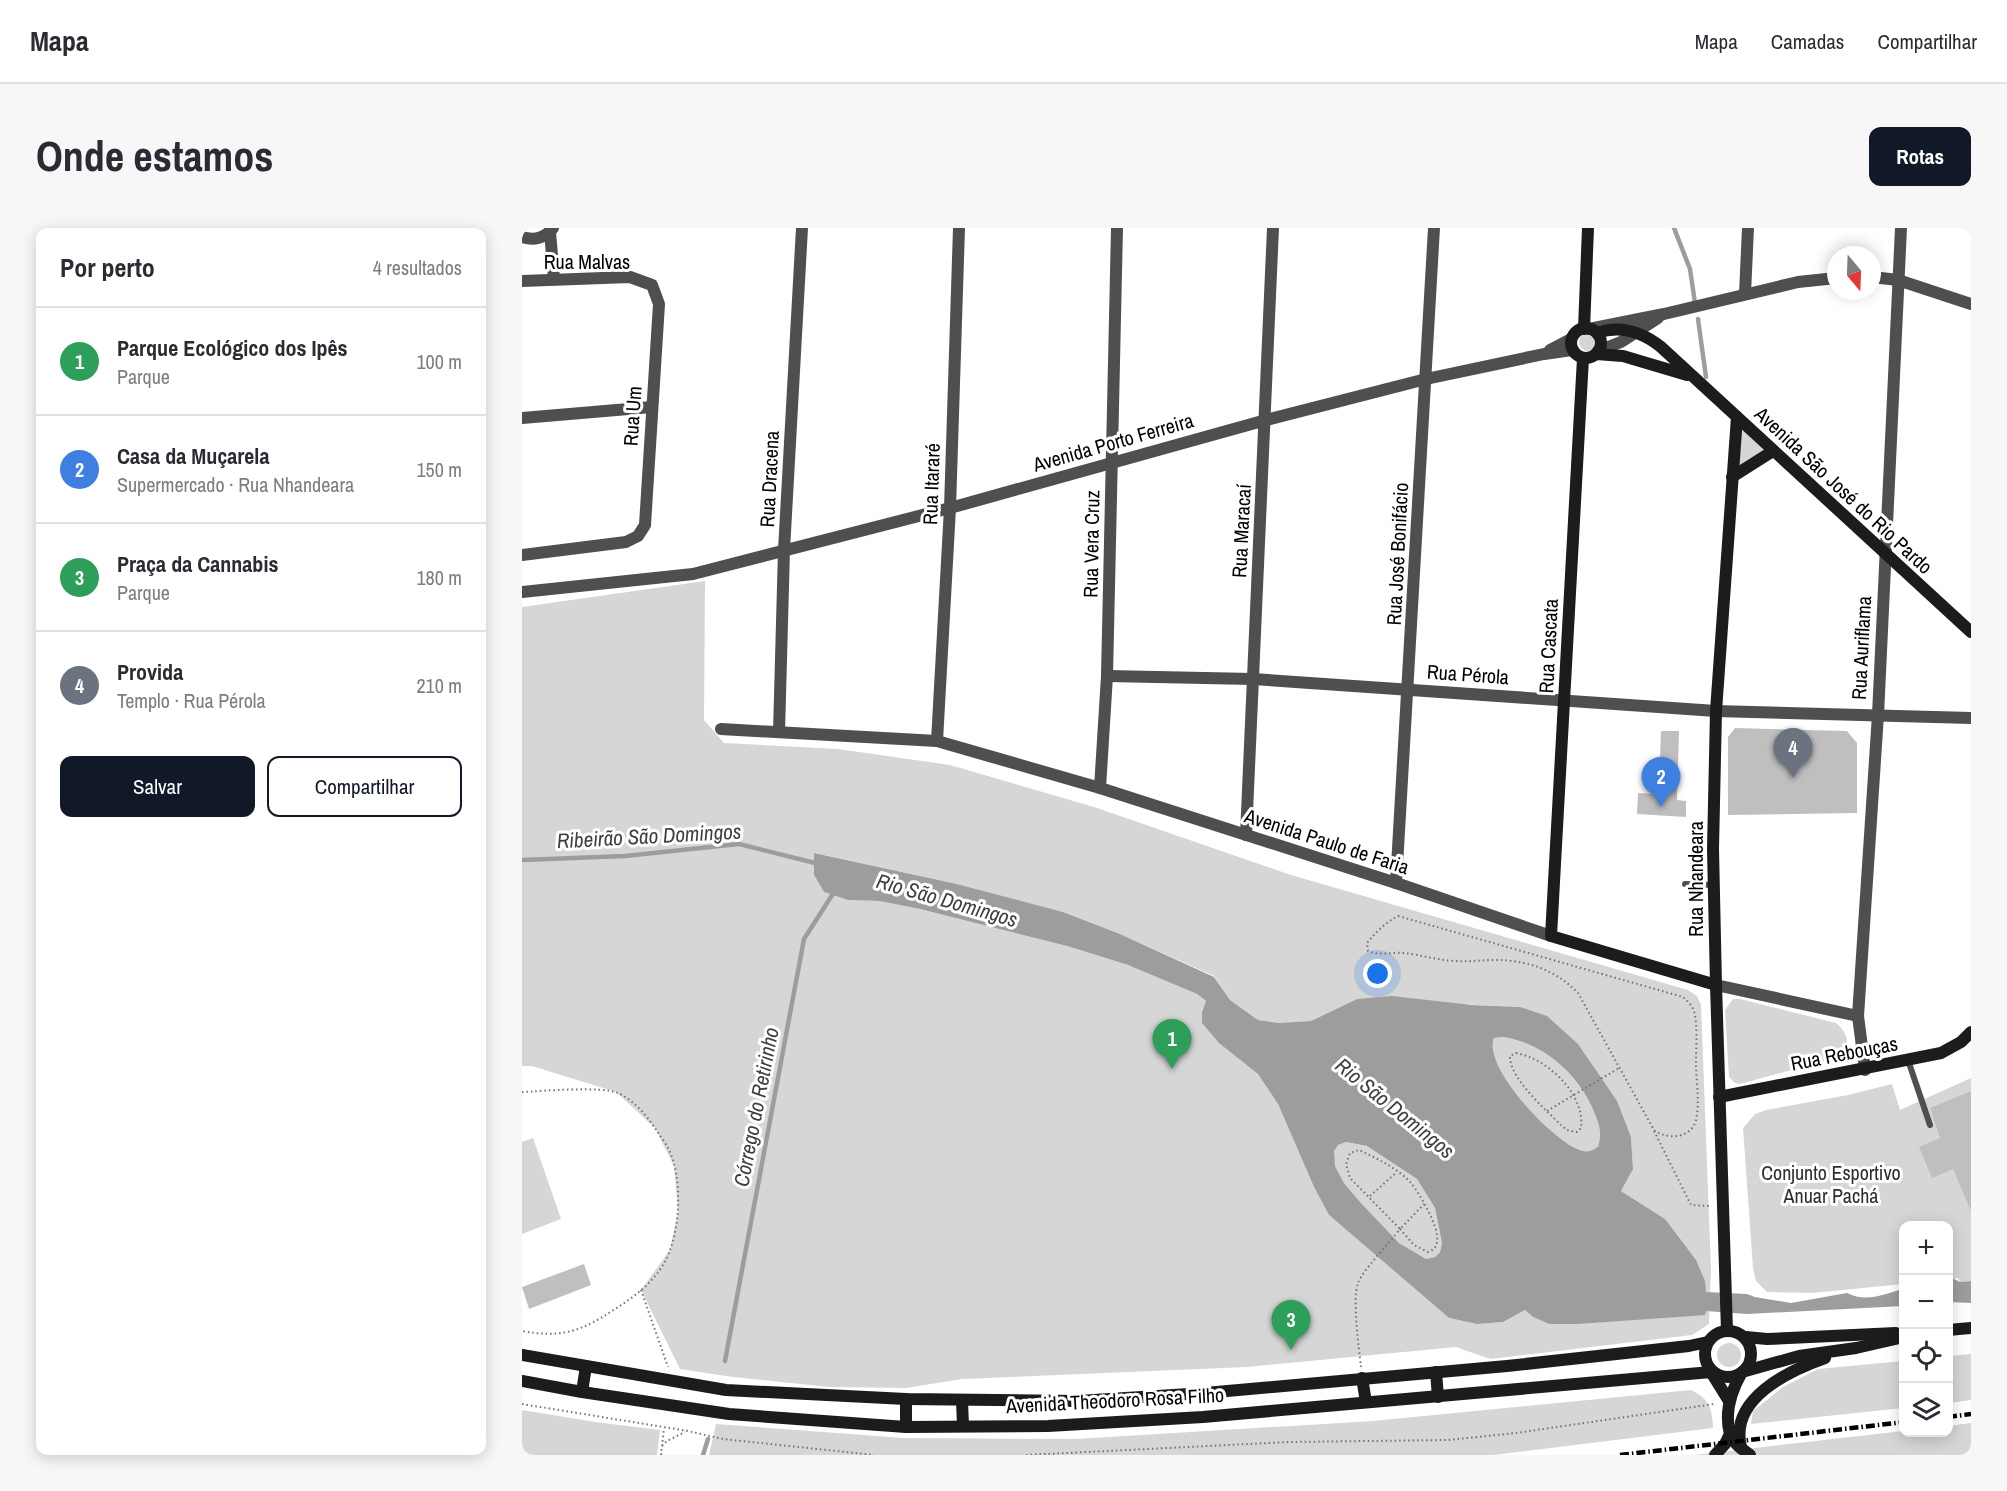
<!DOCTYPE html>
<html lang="pt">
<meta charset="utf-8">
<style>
:root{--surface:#fff;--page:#f7f7f7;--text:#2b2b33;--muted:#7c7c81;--line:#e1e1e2;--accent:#111827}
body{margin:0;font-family:"Archivo Narrow",sans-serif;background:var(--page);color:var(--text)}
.controls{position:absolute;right:18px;bottom:18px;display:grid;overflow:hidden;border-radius:12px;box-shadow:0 3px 15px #0003}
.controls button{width:54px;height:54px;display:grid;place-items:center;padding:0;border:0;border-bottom:2px solid var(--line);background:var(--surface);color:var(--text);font:30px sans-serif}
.compass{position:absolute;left:1305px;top:18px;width:54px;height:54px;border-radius:50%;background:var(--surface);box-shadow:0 3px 15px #0003;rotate:161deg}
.you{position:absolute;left:856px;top:746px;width:21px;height:21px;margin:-15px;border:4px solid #fff;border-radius:50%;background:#1a73e8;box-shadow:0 0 0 9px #1a73e833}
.badge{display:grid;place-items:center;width:39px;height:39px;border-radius:50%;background:var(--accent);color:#fff;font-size:20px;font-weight:700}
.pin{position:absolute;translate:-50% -50px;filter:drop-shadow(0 2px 3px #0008)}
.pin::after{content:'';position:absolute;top:32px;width:21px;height:18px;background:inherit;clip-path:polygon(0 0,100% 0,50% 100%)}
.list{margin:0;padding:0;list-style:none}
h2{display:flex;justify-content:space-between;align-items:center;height:78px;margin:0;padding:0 24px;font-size:26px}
h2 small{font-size:20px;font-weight:400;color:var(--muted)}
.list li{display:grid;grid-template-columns:39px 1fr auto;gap:18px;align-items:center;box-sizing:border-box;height:108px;padding:0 24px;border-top:2px solid var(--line)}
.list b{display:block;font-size:22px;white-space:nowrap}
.list p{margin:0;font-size:20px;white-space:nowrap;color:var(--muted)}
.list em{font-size:20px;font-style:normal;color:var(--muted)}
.actions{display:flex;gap:12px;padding:18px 24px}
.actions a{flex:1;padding:14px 0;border:2px solid var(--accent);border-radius:12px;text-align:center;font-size:21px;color:var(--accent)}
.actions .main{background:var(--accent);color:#fff}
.icon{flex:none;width:33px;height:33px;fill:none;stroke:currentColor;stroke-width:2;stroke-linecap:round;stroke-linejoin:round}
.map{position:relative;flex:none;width:1449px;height:1227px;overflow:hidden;border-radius:12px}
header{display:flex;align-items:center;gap:36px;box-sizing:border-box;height:84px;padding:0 30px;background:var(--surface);border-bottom:2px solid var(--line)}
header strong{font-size:28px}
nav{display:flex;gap:33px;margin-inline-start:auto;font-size:21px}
.intro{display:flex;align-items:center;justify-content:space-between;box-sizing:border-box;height:144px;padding:0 36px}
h1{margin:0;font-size:42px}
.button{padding:15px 27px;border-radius:12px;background:var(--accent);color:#fff;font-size:21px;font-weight:700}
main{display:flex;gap:36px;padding:0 36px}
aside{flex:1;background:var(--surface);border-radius:12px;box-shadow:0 3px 15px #0003}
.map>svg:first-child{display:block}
</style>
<header>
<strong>Mapa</strong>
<nav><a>Mapa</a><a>Camadas</a><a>Compartilhar</a></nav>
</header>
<div class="intro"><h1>Onde estamos</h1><a class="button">Rotas</a></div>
<main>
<aside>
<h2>Por perto<small>4 resultados</small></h2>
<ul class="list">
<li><span class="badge" style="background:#2e9e5b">1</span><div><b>Parque Ecológico dos Ipês</b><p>Parque</p></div><em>100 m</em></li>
<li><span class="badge" style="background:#3f7fe0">2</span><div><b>Casa da Muçarela</b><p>Supermercado · Rua Nhandeara</p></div><em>150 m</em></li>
<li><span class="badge" style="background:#2e9e5b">3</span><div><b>Praça da Cannabis</b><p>Parque</p></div><em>180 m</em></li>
<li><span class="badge" style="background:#6b7280">4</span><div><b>Provida</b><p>Templo · Rua Pérola</p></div><em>210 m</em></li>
</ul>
<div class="actions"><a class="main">Salvar</a><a>Compartilhar</a></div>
</aside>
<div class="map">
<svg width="1449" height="1227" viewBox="0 0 1449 1227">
<rect width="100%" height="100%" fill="#fff"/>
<g fill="#d6d6d6" fill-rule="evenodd">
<circle cx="1066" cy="114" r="9"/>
<path d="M1220,197L1245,222L1217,241Z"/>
<path d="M183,353L182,492L202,515L316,521L428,537L572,579L769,647L1166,762L1175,768L1179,777L1189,1041L1187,1096L1170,1107L968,1131L934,1119L725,1139L440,1151L384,1160L307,1159L211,1149L158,1141L119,1062L148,1022L156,983L152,938L133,900L94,864L10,838H0V379ZM293,625L435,656L541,684L598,706L692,748L708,772L736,792L756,795L789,793L835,771L998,779L1109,909L1111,940L1099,963L1143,991L1183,1053V1086L1057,1096H1027L1011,1089L1003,1082L981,1094L955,1096L927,1090L807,987L792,959L756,876L736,846L717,830L680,784L684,773L675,766L606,737L545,718L398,681L357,673L326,672L302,664L292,647Z"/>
<path d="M1211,771H1218L1314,795C1325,804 1331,820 1317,829L1218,856L1213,855L1207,849L1203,782Z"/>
<path d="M981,809C1020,815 1054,844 1070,879C1076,894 1081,903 1076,920C1070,923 1065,925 1058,922C1031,913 959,839 972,810Z"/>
<path d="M1449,850V1053L1438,1054L1436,1050L1427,1051L1426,998H1382L1381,1056L1290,1065L1245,1064L1234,1053L1231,1040L1221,900L1233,886L1244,882L1326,867L1370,856L1378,882Z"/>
<path d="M11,910L39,991L0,1006V914Z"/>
<path d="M824,914L845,918L895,951L913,980L920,1015L918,1024L913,1029L904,1031L877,1015L838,974L822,955L813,938L811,923L816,917Z"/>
<circle cx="1207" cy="1127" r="12"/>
<path d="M1449,1126V1172L1427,1175V1128Z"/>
<path d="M1381,1133V1180L1229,1196L1231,1183L1261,1159L1296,1141Z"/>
<path d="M1169,1162C1188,1171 1190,1181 1191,1200L972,1227H187L194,1196L382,1210L554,1211L851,1193Z"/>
<path d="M0,1182L73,1194L138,1202L135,1227H0Z"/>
<path d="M1449,1195V1227H1172L1381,1203L1426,1204L1427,1198Z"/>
</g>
<g fill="#9d9d9d" fill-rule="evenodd">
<path d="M292,625L435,656L541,684L598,706L692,749L708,772L736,792L756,795L789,793L835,771L870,768L950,777L998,779L1025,788L1056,816L1095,873L1109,909L1111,941L1099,963L1143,991L1174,1032L1183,1053L1184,1064L1225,1066L1233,1069L1269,1075L1325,1065C1344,1075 1362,1066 1381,1061V1078L1225,1086L1184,1083L1183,1087L1057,1096H1027L1011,1089L1003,1082L981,1094L955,1096L927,1090L807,987L792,959L756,876L736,846L697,815L680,795V784L684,773L675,766L606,737L545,718L398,681L357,673L326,672L302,664L292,647ZM981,809C1020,815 1054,844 1070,879C1076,894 1081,903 1076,919C1070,923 1065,925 1058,922C1031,913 960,839 972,810ZM824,914L845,918L895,951L913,980L920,1015L918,1024L913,1029L904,1031L877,1015L838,974L822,955L813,938L812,923L816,917Z"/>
<path d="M1426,1048L1438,1054L1449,1053V1075L1427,1074Z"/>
</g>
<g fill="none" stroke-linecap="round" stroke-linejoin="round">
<g stroke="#9d9d9d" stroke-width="4.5">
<path d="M1152,0L1168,41L1173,75"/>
<path d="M1176,91L1184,149"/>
<path d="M0,632L103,628L217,616L297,636"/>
<path d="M203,1133L282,711L314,661"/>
<path d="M181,1227L186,1211"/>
</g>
</g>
<g fill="#bfbfbf">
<path d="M1213,500L1325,503L1335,515V585L1206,587V509Z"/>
<path d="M1139,503H1157L1155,572L1164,573V589L1115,586L1116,565L1133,566V558H1137Z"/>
<path d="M1449,863V983L1431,941L1410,950L1397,919L1418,910L1408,880Z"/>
<path d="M62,1036L69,1057L7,1081L0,1059Z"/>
</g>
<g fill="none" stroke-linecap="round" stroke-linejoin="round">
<g stroke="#717171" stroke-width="2" stroke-dasharray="1.5 3" stroke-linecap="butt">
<path d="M876,688L1161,769C1165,773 1170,777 1172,783C1176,799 1174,819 1174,835C1174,853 1178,874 1174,892C1169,911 1145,912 1132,902L1056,765C1034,742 1005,732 973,732C959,732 946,734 932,733C915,732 899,727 882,725C870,724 857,728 846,723L845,715C853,705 864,694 876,688Z"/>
<path d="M994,825C1026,831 1063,866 1059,900L1055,904L1045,902L1039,897C1024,882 987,850 988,828Z"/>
<path d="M0,864C20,863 81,858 96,865C112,872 125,888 135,903C138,908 142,913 145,918C162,948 159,1008 141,1037C129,1057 109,1071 90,1083C58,1104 38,1110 0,1103"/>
<path d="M1025,883L1097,840"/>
<path d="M1132,903L1169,977L1189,978"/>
<path d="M848,968L875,944"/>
<path d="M119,1062L146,1139"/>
<path d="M839,1139C837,1120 830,1072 836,1055C841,1042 868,1014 878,1001L892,1017L906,1024C911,1022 914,1020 915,1014C918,1000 898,966 889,955C875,940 856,931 837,922L828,925L824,936L828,950L878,1001L902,976"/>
<path d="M0,1176L166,1203L201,1211L352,1227"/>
<path d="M140,1218L145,1213L163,1204"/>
<path d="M139,1227L142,1200"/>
<path d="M504,1227L767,1214L926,1212L994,1205L1192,1176"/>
</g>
<g stroke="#4f4f4f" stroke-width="6">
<path d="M1163,656L1191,657"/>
<path d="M1386,832L1408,897"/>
</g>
<g stroke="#4f4f4f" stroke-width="12">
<path d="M28,4L32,50"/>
<path d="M0,9C12,13 23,10 31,0"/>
<path d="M1350,49L1376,52L1449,76"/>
<path d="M0,53L108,49L130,57L137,76L123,297L116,308L104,314L0,327"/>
<path d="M1223,66L1226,0"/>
<path d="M1067,101L1142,86L1276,54L1314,50"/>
<path d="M1028,122L1049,111"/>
<path d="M1076,123L1099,114L1136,90"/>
<path d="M0,190L130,179"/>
<path d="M0,364L171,346L428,280L744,192L904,151L1022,126L1050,122"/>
<path d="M585,448L731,451L1194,483L1449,490"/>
<path d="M199,501L415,513L578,560L874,655L1029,708"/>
<path d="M257,504L262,322L280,0"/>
<path d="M415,513L428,280L437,0"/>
<path d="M578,560L585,448L595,0"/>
<path d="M724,607L751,0"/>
<path d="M874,655L912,0"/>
<path d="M1194,757L1336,788"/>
<path d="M1343,842L1336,788L1356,487L1379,0"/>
</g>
<g stroke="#1c1c1c" stroke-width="12">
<circle cx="1064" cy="115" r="15"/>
<path d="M1062,101L1066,0"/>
<path d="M1075,105C1098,97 1120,104 1139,119L1449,404"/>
<path d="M1074,126L1101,128L1165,147"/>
<path d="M1061,130L1029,708L1194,757"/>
<path d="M1210,249L1251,223"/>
<path d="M1197,869L1419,825L1439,814L1449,804"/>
<path d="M1426,1102L1449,1100"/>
<circle cx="1206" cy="1126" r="23"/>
<path d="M1205,1103L1194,757L1191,621L1194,483L1215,189"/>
<path d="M1224,1109L1245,1111L1374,1105"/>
<path d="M0,1127L204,1162L384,1171L556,1173L683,1165L985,1138L1167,1118L1186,1114"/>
<path d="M914,1144L916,1169"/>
<path d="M840,1150L844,1174"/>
<path d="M0,1153L60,1164L207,1186L384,1199L526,1198L681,1189L1189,1144L1207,1173"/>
<path d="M60,1164L64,1138"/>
<path d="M440,1173L441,1198"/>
<path d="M384,1199V1171"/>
<path d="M1219,1219C1207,1171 1266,1143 1303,1130"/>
<path d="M1193,1227L1203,1216L1208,1206"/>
<path d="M1228,1227C1221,1222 1211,1215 1208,1206C1202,1184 1209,1163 1220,1144L1277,1128L1334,1120L1382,1109"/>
</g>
<g stroke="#000" stroke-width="4.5" stroke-dasharray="9 3 1.5 3" stroke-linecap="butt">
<path d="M1426,1189L1449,1186"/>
<path d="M1098,1227L1382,1194"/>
</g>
</g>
<g text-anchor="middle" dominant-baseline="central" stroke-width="6" stroke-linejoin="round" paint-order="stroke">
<g font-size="20" fill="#000" stroke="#fff">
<text x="65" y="33">Rua Malvas</text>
<text transform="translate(110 188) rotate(-86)">Rua Um</text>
<text transform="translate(591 214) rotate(-16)">Avenida Porto Ferreira</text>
<text transform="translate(247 251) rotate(-87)">Rua Dracena</text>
<text transform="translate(409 256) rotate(-88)">Rua Itararé</text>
<text transform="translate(1322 262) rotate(43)">Avenida São José do Rio Pardo</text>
<text transform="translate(719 303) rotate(-87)">Rua Maracaí</text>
<text transform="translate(569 316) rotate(-89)">Rua Vera Cruz</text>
<text transform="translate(875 326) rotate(-87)">Rua José Bonifácio</text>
<text transform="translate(1026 418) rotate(-87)">Rua Cascata</text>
<text transform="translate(1339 420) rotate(-87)">Rua Auriflama</text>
<text transform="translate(946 446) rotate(4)">Rua Pérola</text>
<text transform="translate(805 613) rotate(18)">Avenida Paulo de Faria</text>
<text transform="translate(1173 651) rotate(-90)">Rua Nhandeara</text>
<text transform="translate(1322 825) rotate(-11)">Rua Rebouças</text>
<text transform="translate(593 1172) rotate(-3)">Avenida Theodoro Rosa Filho</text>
</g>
<g font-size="20" fill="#2d2d2d" stroke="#fff">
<text x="1309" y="944">Conjunto Esportivo<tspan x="1309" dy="23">Anuar Pachá</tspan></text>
</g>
<g font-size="21" font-style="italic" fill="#3e3e3e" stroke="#fff">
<text transform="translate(127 608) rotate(-3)">Ribeirão São Domingos</text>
<text transform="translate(425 672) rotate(16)">Rio São Domingos</text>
<text transform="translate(234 879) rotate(-79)">Córrego do Retirinho</text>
<text transform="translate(873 880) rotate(39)">Rio São Domingos</text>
</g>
</g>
</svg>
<div class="controls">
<button>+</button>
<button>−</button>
<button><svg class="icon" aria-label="locate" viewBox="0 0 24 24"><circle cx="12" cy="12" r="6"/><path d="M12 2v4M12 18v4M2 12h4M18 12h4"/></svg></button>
<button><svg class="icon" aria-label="layers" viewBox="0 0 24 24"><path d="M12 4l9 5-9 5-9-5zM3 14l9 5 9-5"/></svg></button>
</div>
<svg class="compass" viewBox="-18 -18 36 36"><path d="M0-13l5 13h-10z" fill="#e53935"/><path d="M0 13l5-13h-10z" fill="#7c7c81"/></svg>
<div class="you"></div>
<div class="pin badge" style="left:650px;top:841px;background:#2e9e5b">1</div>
<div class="pin badge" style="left:1139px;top:579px;background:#3f7fe0">2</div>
<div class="pin badge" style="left:769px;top:1122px;background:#2e9e5b">3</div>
<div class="pin badge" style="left:1271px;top:550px;background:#6b7280">4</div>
</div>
</main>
